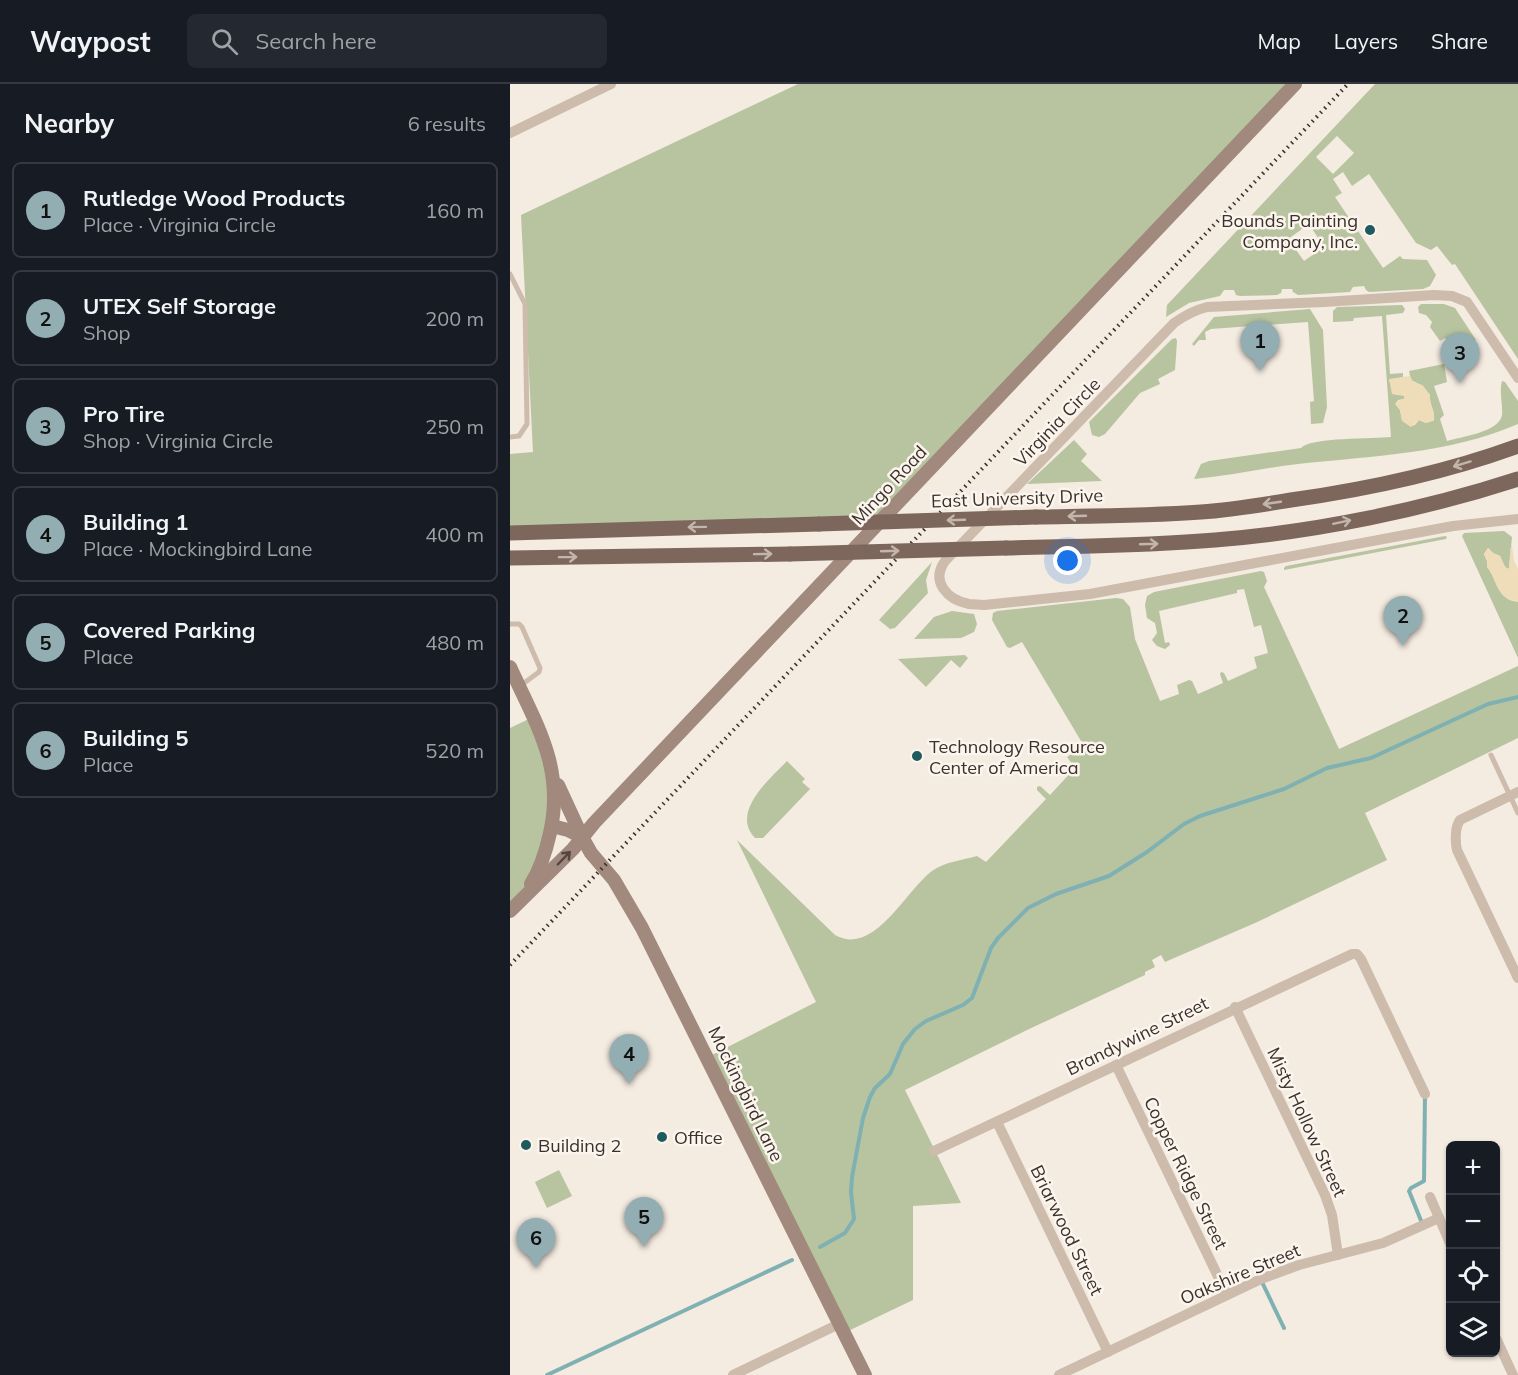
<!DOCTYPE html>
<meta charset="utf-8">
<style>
:root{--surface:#171b24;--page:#242831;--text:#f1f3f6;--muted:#9ea1a6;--line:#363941;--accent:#92aeb2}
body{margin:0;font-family:Mulish,sans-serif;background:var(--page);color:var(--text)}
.controls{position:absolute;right:18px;bottom:18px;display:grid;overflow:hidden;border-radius:9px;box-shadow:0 2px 4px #0004}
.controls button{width:54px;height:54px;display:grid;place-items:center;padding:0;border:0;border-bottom:2px solid var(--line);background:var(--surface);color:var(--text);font:30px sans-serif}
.you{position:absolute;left:558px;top:477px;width:21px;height:21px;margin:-15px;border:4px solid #fff;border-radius:50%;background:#1a73e8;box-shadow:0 0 0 9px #1a73e833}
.badge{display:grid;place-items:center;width:39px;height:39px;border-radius:50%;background:var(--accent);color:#111;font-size:20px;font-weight:700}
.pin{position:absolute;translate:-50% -50px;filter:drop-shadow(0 2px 3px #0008)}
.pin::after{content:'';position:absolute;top:32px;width:21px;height:18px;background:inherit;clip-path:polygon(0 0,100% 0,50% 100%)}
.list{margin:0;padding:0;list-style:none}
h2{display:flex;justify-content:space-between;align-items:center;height:78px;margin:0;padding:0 24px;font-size:26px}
h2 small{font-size:20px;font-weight:400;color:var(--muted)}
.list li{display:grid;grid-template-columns:39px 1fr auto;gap:18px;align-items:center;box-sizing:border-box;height:96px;margin:0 12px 12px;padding:0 12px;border:2px solid var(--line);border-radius:9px}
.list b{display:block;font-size:22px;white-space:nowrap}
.list p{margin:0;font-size:20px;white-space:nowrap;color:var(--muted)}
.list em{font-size:20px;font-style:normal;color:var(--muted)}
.icon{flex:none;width:33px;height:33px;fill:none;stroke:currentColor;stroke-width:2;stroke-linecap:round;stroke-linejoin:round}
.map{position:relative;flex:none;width:1008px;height:1291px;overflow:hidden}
header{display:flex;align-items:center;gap:36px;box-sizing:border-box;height:84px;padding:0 30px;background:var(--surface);border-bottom:2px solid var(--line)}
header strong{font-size:28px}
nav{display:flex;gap:33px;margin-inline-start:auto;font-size:21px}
.search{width:420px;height:54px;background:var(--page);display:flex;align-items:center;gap:15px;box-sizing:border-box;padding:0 21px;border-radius:9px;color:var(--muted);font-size:22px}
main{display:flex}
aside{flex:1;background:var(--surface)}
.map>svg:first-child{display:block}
</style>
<header>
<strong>Waypost</strong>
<div class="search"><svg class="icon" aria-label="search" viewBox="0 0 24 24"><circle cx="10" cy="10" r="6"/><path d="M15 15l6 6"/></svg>Search here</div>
<nav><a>Map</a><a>Layers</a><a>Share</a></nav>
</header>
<main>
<aside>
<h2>Nearby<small>6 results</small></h2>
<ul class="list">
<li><span class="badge">1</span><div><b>Rutledge Wood Products</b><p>Place · Virginia Circle</p></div><em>160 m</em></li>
<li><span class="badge">2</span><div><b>UTEX Self Storage</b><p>Shop</p></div><em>200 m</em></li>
<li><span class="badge">3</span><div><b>Pro Tire</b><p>Shop · Virginia Circle</p></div><em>250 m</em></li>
<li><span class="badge">4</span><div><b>Building 1</b><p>Place · Mockingbird Lane</p></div><em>400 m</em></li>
<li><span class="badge">5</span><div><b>Covered Parking</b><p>Place</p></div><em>480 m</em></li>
<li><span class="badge">6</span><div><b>Building 5</b><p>Place</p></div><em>520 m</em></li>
</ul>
</aside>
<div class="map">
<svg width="1008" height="1291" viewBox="0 0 1008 1291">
<rect width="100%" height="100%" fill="#f4ebe1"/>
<g fill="#b8c4a0" fill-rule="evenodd">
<path d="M288,0H785L368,439L0,449V370L23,368L11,131Z"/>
<path d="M865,0H1008V275L945,180L942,181L927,162L921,166L906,159L859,90L842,102L833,88L823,95L832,109L825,113L873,184L890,172L893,175L917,176L926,191L920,202L913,205L859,208L856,206L854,202L843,203L840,208L788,211L783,208L782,205H772L771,209L767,211L730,212L726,211L724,206H714L710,212L679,219L656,233L657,221ZM827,52L844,69L823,90L806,73ZM799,140L814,163L794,177L778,155Z"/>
<path d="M911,220H934L945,224L966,256L962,258L941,260L935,254L930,257L920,243L922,238L916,231L909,229L908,223Z"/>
<path d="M892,221L895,225L893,229L876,231L880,290L893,289V293L879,296L886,311L892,310L895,312L894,315L888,316L886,321L890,326L892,336L900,342L905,341L909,336L916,339L924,336C925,327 919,320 920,311L913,302L901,296L899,287L934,280L937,298L924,302L934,331L930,335L937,357C950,353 990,348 992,331C993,320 989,309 992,297L995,298L1008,317V340C939,370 861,372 788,380C753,384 719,392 684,395L691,380L699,377L791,364C801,353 863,355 881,353L872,232L844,234L843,237L823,238V227L827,223Z"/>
<path d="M800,225L813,246L817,323L813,339L801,340L800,318L804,317L798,238L701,245L695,248L696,256H689L684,262L682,260L704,233Z"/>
<path d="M666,254L667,257L665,286L648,295L650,300L630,309L595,350L589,353L582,351L579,338L662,255Z"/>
<path d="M564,356L577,370L571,377L592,397L517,400Z"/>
<path d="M994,447L1002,453L999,485L995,483L990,472L983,469L978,464L974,470L977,477V483C985,492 986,508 998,515C1001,517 1005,517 1008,518V574L952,452L954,449Z"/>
<path d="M935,452L937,453L936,455L774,486V484L776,482Z"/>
<path d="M422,478L416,496L418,509L385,544L380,545L369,536Z"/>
<path d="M751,487L754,488L757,497L754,503L829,665L1008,582V654L855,729L877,776L745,839L655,878L651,871L642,876L645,883L635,888V891L517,946L395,1006L451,1119L403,1122V1216L334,1249L198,973L306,918L227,756L325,851C364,873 395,807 422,787C434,778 453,776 467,772L476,778L536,715L527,706V703L530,702L540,711L565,684L557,673L574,662L512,558L500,564L497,563L482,536L483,529L487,527L606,514L613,515L620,523L625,555L650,617L669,610L667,601L679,596L682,597L688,610L713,599L710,590L711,588L714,589L718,597L747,584L744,573L758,569L751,541L744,543L734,505L727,506V509L649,527L655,559L659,558L660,561L655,565L647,562L642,556L647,549L645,539L637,534L635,521L637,512L644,508Z"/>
<path d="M442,527L464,530L467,540L464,548L451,554L404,555L424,533Z"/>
<path d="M455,571L458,574L450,584L441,576L416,603L388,575Z"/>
<path d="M23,633L45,700L28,788L0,823V644Z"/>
<path d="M277,677L295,695L292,698L300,705L253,754H245C220,728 260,695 277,677Z"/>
<path d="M49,1086L62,1112L37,1124L25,1098Z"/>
</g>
<g fill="#efdcb8">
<path d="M900,292L903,298L912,301L920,311C919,322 927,328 923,337L916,339L909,336L901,343L892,337L890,326L885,320L887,317L894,315V312L882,310L879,295Z"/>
<path d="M1002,462L1004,477L1008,485V518C1005,516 1002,517 999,515C986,509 986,493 977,483V477L974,470L978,464L983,469L990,472L995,483L999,485L1000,471L1001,469L1000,465Z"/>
</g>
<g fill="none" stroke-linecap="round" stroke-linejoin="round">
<g stroke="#7fb0b2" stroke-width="4">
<path d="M912,1139L899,1107L901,1104L914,1097L915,1010"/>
<path d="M310,1163L335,1149L344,1135L341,1108L342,1093L353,1034L360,1013L365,1004L380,990L393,960L405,945L416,937L453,921L462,914L481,864L488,854L518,824L546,810L599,792L637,768L674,740L690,732L774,705L817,684L861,674L978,620L1008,613"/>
<path d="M751,1196L774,1244"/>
<path d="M37,1291L282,1176"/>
</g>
<g stroke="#cdbbac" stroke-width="5">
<path d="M0,190L15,220L17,340L9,352L0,353"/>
<path d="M0,540H9L12,543L30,584L29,588L10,602"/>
<path d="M981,671L1008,729"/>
</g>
<g stroke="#cdbbac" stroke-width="10">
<path d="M0,49L101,0"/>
<path d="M1008,294L957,218L942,212L924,211L814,218L697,223C685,226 674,232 664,239L435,477C420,498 438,516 459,520L474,521L580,510L943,442L1008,435"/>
<path d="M1008,708L950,736C945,743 945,757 947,766L1008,894"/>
<path d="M725,923L815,1111L822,1131L828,1171"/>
<path d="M606,981L717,1211"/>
<path d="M487,1038L598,1268"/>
<path d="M424,1067L842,870H847L851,875L915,1010"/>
<path d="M920,1113L940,1159"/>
<path d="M986,1254L1003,1291"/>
<path d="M223,1291L329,1240"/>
<path d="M549,1291L751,1195L789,1181L873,1159L929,1134"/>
</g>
<g stroke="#a18a7d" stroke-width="14">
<path d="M0,583C26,640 55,684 40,749C36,767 31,784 21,800"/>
<path d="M48,701L72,753"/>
<path d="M42,742L58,746L72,753L81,769L104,796L132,844L355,1291"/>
<path d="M0,827L63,765L84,739L785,0"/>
</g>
<g stroke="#7d675c" stroke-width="15">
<path d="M526,433C581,432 636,432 691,428C721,426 751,421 781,416C859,405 934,389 1008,362"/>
<path d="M0,449L309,440"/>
<path d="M496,464C566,462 636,462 705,456C805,448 913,426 1008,395"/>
<path d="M0,474L280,470"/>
</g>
<path stroke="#3b302b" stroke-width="4" stroke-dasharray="1.5 4.5" stroke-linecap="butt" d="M0,881L838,0"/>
<g stroke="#7d675c" stroke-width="15">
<path d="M309,440L526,433"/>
<path d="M280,470L496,464"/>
</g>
</g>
<defs><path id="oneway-shaft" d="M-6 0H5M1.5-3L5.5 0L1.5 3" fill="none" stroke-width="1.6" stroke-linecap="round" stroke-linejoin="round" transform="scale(1.5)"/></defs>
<g stroke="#c2b5ac">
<use href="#oneway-shaft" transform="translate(952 380) rotate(163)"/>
<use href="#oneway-shaft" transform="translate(762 419) rotate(172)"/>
<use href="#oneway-shaft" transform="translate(567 432) rotate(178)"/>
<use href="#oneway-shaft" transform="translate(446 436) rotate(178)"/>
<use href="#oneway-shaft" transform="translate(832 438) rotate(-12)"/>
<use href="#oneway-shaft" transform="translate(187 443) rotate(179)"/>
<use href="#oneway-shaft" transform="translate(639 460) rotate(-2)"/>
<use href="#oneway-shaft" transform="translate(380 467) rotate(-2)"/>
<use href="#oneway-shaft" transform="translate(253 470) rotate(-1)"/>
<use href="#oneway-shaft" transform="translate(58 473) rotate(-1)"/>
</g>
<use stroke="#544640" href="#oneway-shaft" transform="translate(54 774) rotate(-46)"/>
<g fill="#1f5a5e" stroke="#fbf5ee" stroke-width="2">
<circle cx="860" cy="146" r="6"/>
<circle cx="407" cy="672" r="6"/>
<circle cx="152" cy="1053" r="6"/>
<circle cx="16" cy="1061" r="6"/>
</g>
<g text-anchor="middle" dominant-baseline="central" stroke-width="5" stroke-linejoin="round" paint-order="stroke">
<g font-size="18" fill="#3b302b" stroke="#fbf5ee" text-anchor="start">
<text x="848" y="136" text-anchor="end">Bounds Painting<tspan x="848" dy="21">Company, Inc.</tspan></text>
<text x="419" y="662">Technology Resource<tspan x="419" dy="21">Center of America</tspan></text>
<text x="164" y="1053">Office</text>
<text x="28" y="1061">Building 2</text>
</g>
<g font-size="18" fill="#3b302b" stroke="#fbf5ee">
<text transform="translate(547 338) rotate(-46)">Virginia Circle</text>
<text transform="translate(379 401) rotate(-47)">Mingo Road</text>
<text transform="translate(507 414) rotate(-2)">East University Drive</text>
<text transform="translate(627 952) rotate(-26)">Brandywine Street</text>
<text transform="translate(236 1010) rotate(64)">Mockingbird Lane</text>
<text transform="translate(797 1038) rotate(65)">Misty Hollow Street</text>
<text transform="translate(676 1089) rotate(64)">Copper Ridge Street</text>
<text transform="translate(557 1146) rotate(64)">Briarwood Street</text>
<text transform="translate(730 1190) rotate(-23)">Oakshire Street</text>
</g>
</g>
</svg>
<div class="controls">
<button>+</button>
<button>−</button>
<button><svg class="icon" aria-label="locate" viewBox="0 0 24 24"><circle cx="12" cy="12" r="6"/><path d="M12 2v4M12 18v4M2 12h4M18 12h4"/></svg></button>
<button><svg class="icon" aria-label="layers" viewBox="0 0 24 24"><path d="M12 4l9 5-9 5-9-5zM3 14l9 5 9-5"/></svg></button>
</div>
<div class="you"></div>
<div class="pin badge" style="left:750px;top:287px">1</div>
<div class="pin badge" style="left:893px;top:562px">2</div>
<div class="pin badge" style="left:950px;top:299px">3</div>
<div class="pin badge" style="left:119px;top:1000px">4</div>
<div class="pin badge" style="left:134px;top:1163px">5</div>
<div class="pin badge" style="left:26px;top:1184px">6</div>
</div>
</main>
